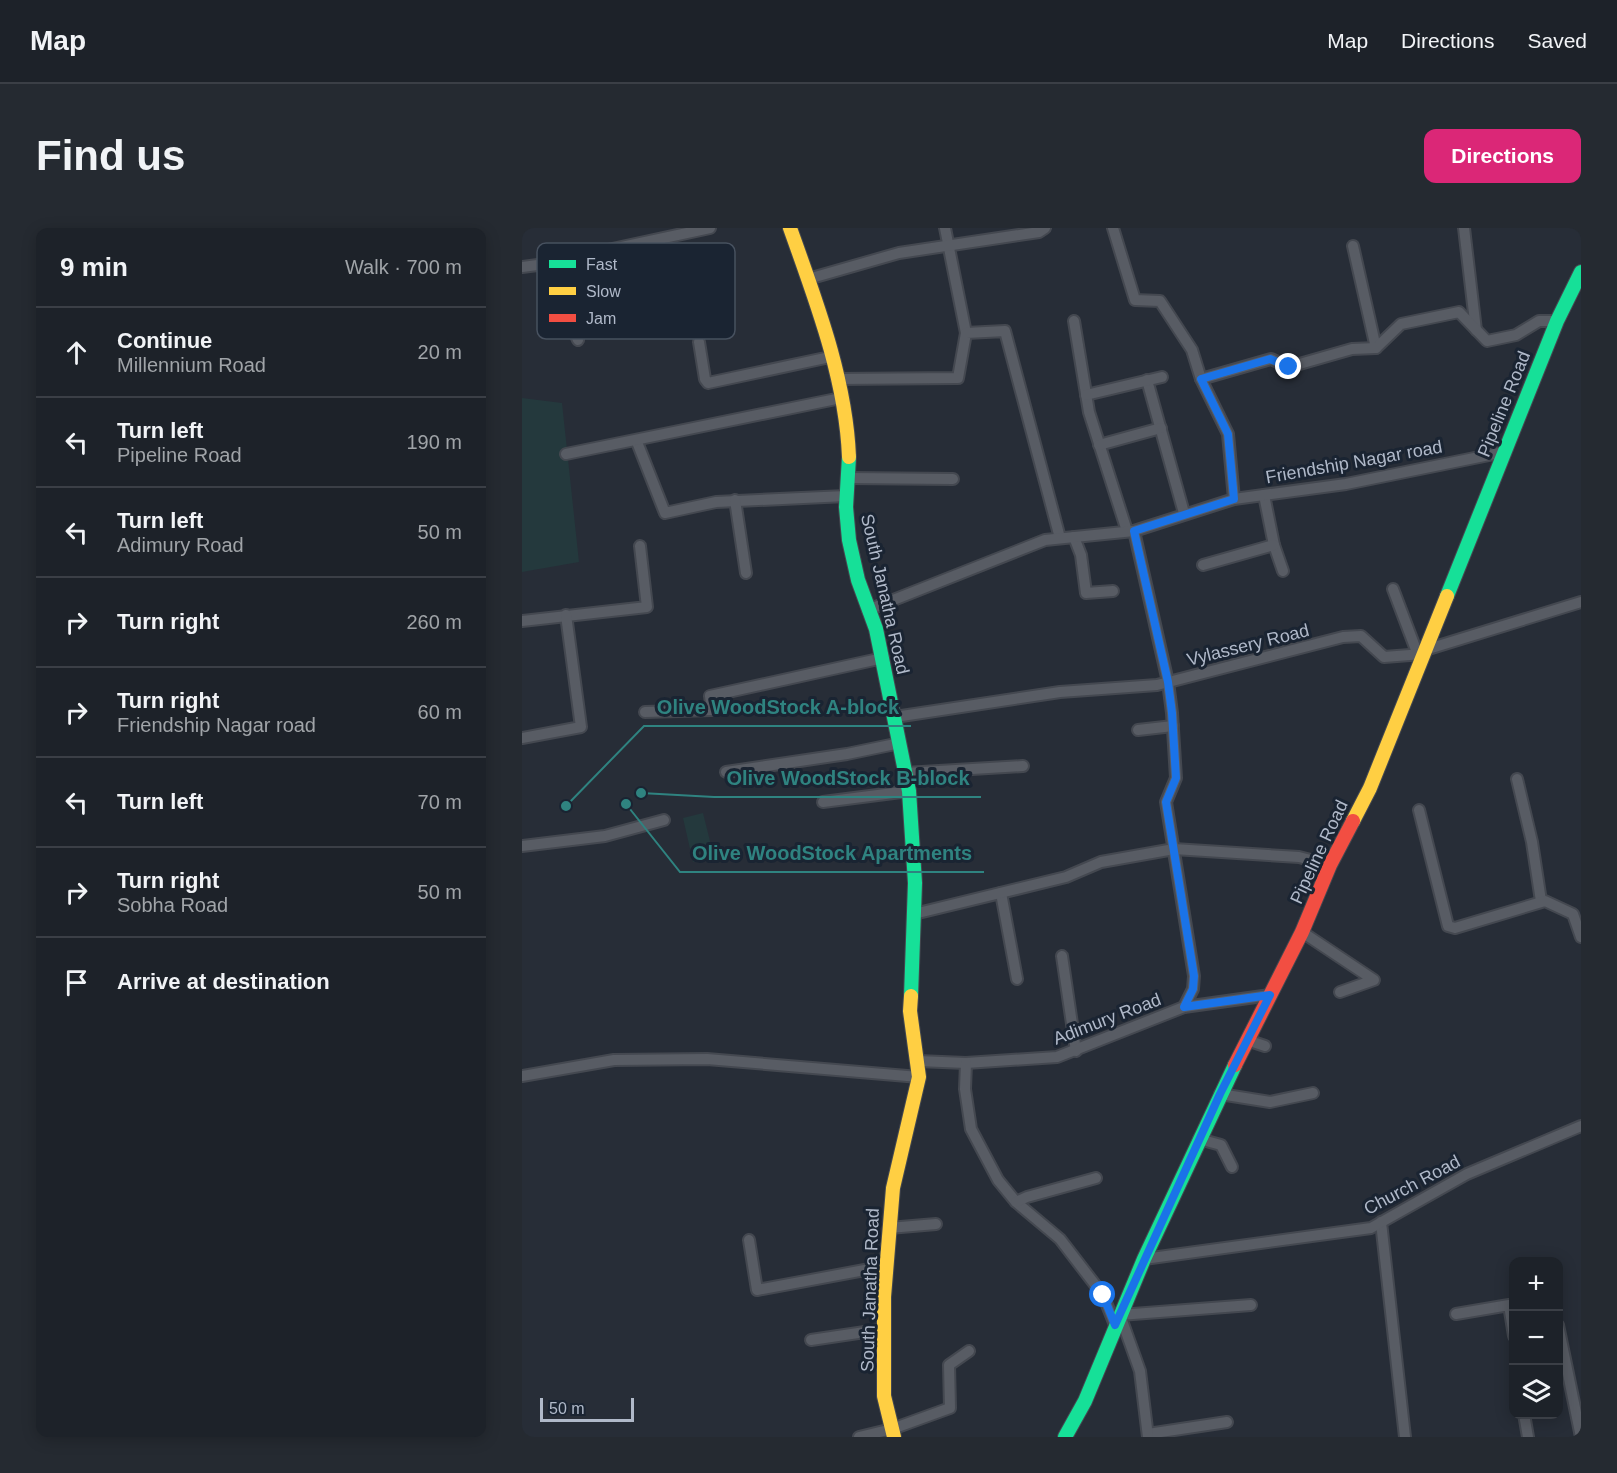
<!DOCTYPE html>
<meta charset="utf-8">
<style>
:root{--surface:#1d2229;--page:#252a31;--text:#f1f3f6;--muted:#a0a4a8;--line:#3b3f46;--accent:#db2777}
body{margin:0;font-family:Helvetica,sans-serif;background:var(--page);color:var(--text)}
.controls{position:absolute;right:18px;bottom:18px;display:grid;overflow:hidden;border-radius:12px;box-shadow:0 3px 15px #0003}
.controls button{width:54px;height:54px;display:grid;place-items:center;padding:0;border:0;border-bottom:2px solid var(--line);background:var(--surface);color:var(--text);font:30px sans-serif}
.scale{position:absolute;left:18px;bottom:15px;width:94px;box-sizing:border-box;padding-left:6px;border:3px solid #b0b9c9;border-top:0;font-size:16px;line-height:21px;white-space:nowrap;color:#b0b9c9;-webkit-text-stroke:4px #1a2432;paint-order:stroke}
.stop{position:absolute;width:18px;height:18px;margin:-14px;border:4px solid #1a73e8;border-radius:50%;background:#fff}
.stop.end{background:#1a73e8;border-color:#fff;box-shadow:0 2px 6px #0008}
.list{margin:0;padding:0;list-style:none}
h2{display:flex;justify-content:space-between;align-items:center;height:78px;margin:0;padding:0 24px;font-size:26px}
h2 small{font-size:20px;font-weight:400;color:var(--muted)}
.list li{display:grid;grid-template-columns:39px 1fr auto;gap:18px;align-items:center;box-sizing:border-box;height:90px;padding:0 24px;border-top:2px solid var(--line)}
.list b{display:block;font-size:22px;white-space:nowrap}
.list p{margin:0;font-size:20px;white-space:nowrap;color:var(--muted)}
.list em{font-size:20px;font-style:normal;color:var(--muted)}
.icon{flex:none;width:33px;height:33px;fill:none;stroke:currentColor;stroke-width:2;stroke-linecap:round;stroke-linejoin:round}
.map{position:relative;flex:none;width:1059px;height:1209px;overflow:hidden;border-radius:12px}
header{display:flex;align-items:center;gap:36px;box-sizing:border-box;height:84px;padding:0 30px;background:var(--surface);border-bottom:2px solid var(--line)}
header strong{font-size:28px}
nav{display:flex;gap:33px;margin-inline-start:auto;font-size:21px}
.intro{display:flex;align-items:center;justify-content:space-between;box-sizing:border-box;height:144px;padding:0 36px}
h1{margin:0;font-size:42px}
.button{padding:15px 27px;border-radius:12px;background:var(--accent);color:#fff;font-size:21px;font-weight:700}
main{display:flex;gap:36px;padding:0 36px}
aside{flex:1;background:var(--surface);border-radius:12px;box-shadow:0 3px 15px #0003}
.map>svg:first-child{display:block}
</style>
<header>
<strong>Map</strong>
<nav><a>Map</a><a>Directions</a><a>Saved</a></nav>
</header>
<div class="intro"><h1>Find us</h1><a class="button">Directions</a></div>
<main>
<aside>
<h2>9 min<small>Walk · 700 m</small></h2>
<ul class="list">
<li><svg class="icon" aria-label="ahead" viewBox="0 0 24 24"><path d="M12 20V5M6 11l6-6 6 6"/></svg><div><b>Continue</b><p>Millennium Road</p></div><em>20 m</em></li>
<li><svg class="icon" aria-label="left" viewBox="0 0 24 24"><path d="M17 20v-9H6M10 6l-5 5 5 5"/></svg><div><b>Turn left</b><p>Pipeline Road</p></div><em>190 m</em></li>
<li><svg class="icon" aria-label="left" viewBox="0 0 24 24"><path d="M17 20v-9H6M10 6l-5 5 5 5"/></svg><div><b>Turn left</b><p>Adimury Road</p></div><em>50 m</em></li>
<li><svg class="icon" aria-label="right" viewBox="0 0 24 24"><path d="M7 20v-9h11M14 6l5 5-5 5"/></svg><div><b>Turn right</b></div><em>260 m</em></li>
<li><svg class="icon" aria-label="right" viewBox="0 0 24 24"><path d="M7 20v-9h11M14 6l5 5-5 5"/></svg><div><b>Turn right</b><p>Friendship Nagar road</p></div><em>60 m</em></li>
<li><svg class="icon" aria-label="left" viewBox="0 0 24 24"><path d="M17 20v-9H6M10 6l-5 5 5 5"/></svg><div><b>Turn left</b></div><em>70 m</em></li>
<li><svg class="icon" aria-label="right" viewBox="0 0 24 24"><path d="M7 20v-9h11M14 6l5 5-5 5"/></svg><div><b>Turn right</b><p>Sobha Road</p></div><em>50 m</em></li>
<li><svg class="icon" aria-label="arrive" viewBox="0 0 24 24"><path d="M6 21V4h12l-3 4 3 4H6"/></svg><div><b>Arrive at destination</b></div></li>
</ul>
</aside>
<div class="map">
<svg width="1059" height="1209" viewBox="0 0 1059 1209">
<rect width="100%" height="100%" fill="#272d37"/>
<g fill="#24393d">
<path d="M0,170L40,175L57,334L0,344Z"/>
<path d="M181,585L192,629L171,634L161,590Z"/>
</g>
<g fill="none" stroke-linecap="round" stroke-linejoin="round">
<defs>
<g id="street">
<path d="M423,0L444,105"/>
<path d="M591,0L613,72L638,73L670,122L679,151L706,206L712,271"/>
<path d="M942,0L954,102"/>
<path d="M831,18L854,120"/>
<path d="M81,23L188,0"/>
<path d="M0,39L23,36L56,112"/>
<path d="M286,51L377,25L517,4L523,0"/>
<path d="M552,93L567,184L605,303"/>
<path d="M177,114L183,151L186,155L308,129"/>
<path d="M315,151L436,150L444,105L483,103L538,310"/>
<path d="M679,151L749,131L767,139L830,121L854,120L879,96L937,84L965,113L994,107L1017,93H1035"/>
<path d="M625,152L662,285"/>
<path d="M564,167L640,149"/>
<path d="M115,214L143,285L194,274L324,268"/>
<path d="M577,217L639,200"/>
<path d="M44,226L319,170"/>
<path d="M326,250L431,251"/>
<path d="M742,267L752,317L761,343"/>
<path d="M213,272L224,345"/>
<path d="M612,303L646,454L650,485L654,550L644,574L672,748L671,761L662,779"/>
<path d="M552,309L559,327L564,365L591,363"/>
<path d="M681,337L752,317"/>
<path d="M871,361L896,427"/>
<path d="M346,382L523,312L612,303L712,271L824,256L982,224"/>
<path d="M0,393L125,379L118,318"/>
<path d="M903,422L1059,374"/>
<path d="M123,484L190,482L188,468L361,430"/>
<path d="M373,489L538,464L635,457L821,409L839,408L862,429L901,426"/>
<path d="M616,502L651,498"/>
<path d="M0,510L59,499L44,387"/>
<path d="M204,544L325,526L378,515"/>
<path d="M383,545L501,538"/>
<path d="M995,551L1010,614L1019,673"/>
<path d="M301,574L387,563"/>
<path d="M897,582L926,698L933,700L1023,673L1051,686L1059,709"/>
<path d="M0,618L83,608L142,592"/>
<path d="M479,665L495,751"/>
<path d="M392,686L544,649L579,634L652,621L777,629L808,637"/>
<path d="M780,704L852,752L818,764"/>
<path d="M540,728L554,823"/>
<path d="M725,812L743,818"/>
<path d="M396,833L444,835L535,829L662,779L748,767"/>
<path d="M444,835L443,861L449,901L476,952L494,974L538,1011L581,1067L593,1097"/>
<path d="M0,848L92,832L185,831L397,849"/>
<path d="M698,866L748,874L791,865"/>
<path d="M677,911L699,917L710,939"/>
<path d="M494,974L505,969L574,950"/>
<path d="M859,994L883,1209"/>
<path d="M367,1000L414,996"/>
<path d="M227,1012L235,1062L364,1038"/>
<path d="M622,1031L849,1000L945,946L1059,898"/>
<path d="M934,1086L987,1077L992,1108"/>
<path d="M1036,1097L1059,1209"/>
<path d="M289,1112L363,1101"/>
<path d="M1002,1186L1006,1209"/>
<path d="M626,1206L705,1194"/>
<path d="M337,1209L370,1201L428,1180L427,1137L447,1123"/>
<path d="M626,1209L618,1143L598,1087L729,1077"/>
</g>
<g id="fast">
<path d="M327,229L324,279L327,312L336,352L354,401L387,563L393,655L389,768"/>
<path d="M925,368L1035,93L1059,44"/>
<path d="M543,1209L563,1173L622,1031L713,837"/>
</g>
<g id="slow">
<path d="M268,0C294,73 324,151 327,229"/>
<path d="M831,593L848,560L925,368"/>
<path d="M372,1209L362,1168V1069L371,960L397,849L388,783L389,768"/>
</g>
<path id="jam" d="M713,837L780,704L808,637L831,593"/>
</defs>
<use href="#street" stroke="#444850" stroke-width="14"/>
<use href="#fast" stroke="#444850" stroke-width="16"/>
<use href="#slow" stroke="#444850" stroke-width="16"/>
<use href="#jam" stroke="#444850" stroke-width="16"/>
<use href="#street" stroke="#585c64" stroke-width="10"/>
<use href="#fast" stroke="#16e098" stroke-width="14"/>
<use href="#slow" stroke="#ffcf43" stroke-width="14"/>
<use href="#jam" stroke="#f24e42" stroke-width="14"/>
</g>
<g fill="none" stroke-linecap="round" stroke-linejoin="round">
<path stroke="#1a73e8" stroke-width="8" d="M581,1067L593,1097L698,866L748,767L662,779L671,761L672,748L644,574L654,550L650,485L646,454L612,303L712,271L706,206L679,151L748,131L767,139"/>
</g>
<g text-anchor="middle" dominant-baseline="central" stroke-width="6" stroke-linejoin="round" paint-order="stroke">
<g font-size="18" fill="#b0b9c9" stroke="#1a2432">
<text transform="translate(982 176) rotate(-68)">Pipeline Road</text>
<text transform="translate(832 234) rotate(-10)">Friendship Nagar road</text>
<text transform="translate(363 366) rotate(77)">South Janatha Road</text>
<text transform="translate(726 417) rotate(-14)">Vylassery Road</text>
<text transform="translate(797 624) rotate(-65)">Pipeline Road</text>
<text transform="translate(585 791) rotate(-21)">Adimury Road</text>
<text transform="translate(890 957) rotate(-28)">Church Road</text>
<text transform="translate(348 1062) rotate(-88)">South Janatha Road</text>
</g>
</g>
<rect x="15" y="15" width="198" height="96" rx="9" fill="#1a2432" stroke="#47515f" stroke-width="1.5"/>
<rect x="27" y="32" width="27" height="8" fill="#16e098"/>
<rect x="27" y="59" width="27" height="8" fill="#ffcf43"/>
<rect x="27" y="86" width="27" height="8" fill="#f24e42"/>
<g font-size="16" fill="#b0b9c9">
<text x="64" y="42">Fast</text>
<text x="64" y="69">Slow</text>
<text x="64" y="96">Jam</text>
</g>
<path fill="none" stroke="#2f8380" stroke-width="2" d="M44 578L122 498H389M119 565L192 569H459M104 576L158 644H462"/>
<g fill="#2f8380" stroke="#1a2432" stroke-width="2">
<circle cx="44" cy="578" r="6"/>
<circle cx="119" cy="565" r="6"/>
<circle cx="104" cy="576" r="6"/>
</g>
<g font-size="20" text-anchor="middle" font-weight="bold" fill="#2f8380" stroke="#1a2432" stroke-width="6" stroke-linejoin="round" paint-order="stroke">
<text x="256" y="486">Olive WoodStock A-block</text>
<text x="326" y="557">Olive WoodStock B-block</text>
<text x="310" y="632">Olive WoodStock Apartments</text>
</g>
</svg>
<div class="controls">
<button>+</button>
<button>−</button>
<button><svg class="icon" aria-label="layers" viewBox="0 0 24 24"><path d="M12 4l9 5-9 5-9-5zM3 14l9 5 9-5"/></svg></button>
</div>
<div class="scale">50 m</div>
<div class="stop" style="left:581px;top:1067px"></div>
<div class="stop end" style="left:767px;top:139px"></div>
</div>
</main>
